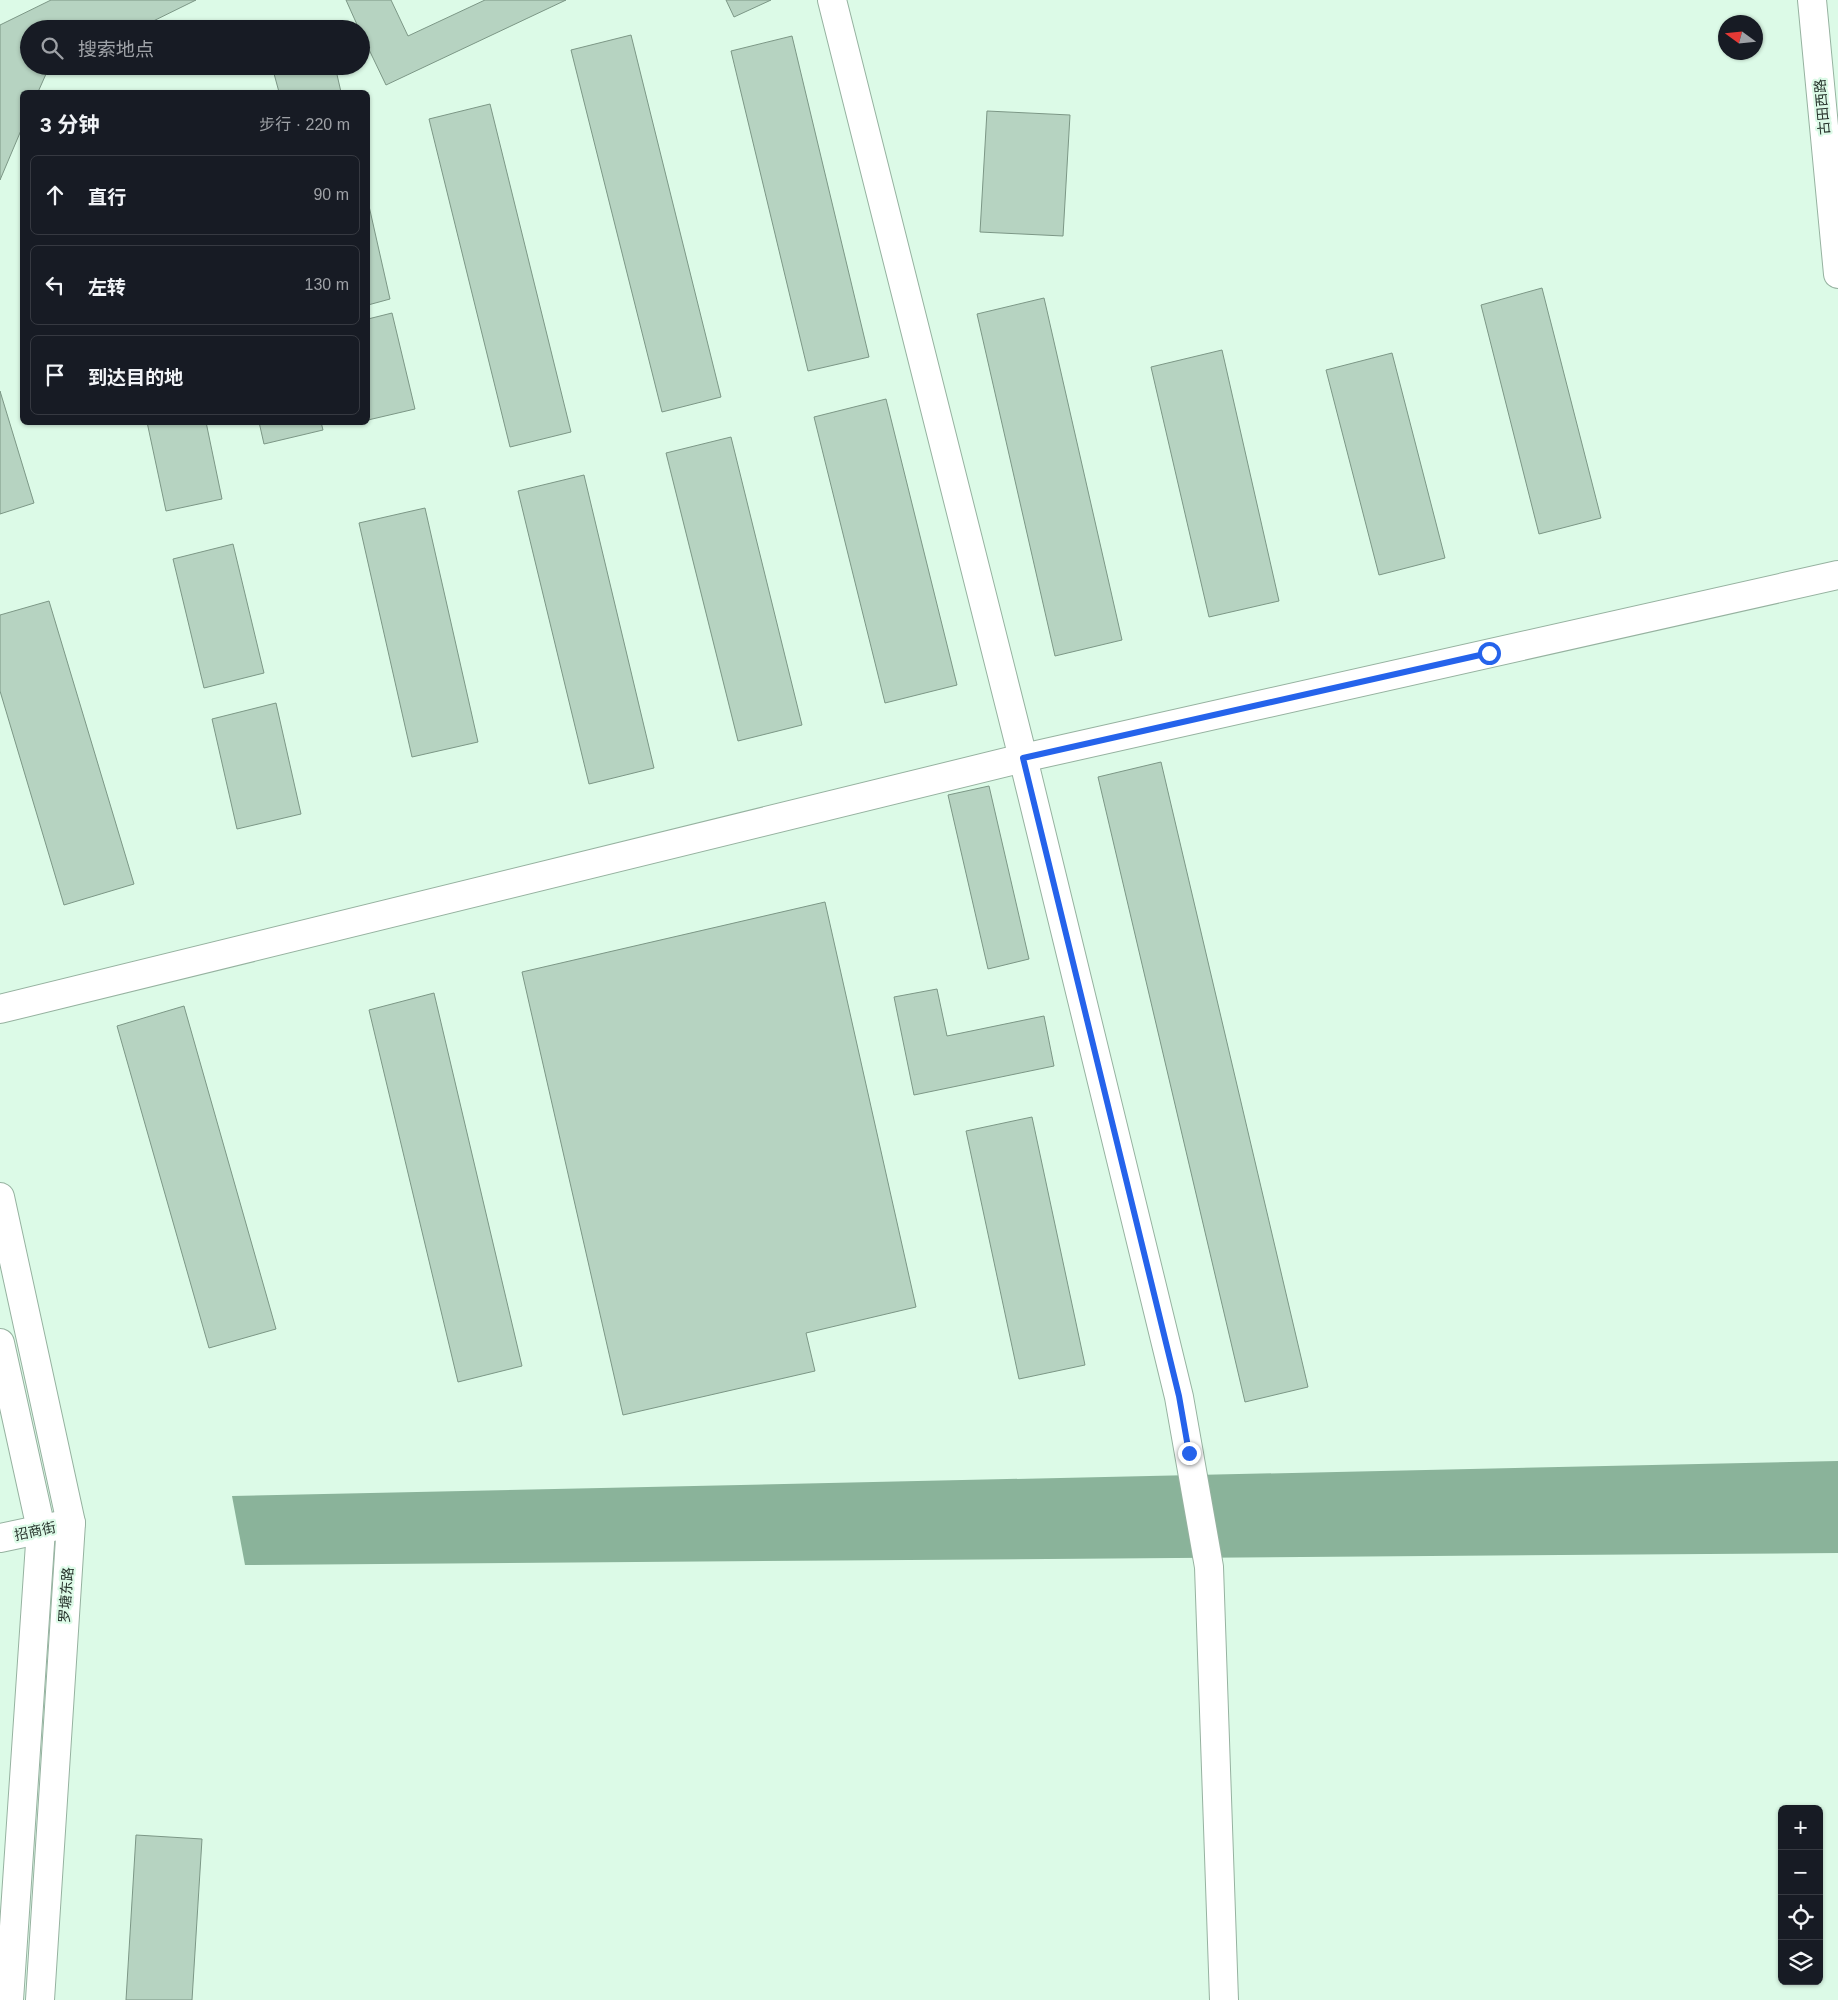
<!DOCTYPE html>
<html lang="zh">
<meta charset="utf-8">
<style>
:root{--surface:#171b24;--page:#242831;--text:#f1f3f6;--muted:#9ea1a6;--line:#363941}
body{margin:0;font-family:Helvetica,"Noto Sans SC",sans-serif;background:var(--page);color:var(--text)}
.controls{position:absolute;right:15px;bottom:15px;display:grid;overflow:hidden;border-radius:8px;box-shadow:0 1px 4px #0004}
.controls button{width:45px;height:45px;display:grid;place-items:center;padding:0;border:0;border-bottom:1px solid var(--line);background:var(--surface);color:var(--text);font:25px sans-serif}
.compass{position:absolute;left:1718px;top:15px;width:45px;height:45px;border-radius:50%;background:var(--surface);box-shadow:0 1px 4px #0004;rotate:285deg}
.stop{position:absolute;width:15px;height:15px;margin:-11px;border:4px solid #2563eb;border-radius:50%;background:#fff}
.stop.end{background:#2563eb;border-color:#fff;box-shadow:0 1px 5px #0008}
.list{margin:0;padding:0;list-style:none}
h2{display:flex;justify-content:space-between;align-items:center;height:65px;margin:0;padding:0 20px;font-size:21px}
h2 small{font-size:16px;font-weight:400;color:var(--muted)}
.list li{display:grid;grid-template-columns:32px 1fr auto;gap:15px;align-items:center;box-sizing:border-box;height:80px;margin:0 10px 10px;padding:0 10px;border:1px solid var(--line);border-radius:8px}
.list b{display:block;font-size:19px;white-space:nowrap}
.list em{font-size:16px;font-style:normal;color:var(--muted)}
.icon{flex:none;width:28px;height:28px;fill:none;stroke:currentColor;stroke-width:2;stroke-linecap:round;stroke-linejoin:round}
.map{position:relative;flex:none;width:1838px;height:2000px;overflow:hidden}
.search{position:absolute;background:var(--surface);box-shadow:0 1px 4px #0004;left:20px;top:20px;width:350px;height:55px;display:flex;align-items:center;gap:12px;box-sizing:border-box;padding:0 18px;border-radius:28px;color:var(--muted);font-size:19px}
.panel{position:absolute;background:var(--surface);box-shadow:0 1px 4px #0004;left:20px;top:90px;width:350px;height:335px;border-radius:8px}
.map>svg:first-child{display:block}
</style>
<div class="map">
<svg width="1838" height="2000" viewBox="0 0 1838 2000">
<rect width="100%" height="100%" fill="#dcfae7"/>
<path fill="#8ab39a" d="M1838,1461V1553L245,1565L232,1496Z"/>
<g fill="#b6d3c1" stroke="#7c9786">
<path d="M51,0H196L137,29H29V66H61L46,74L38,92H22V128L0,180V25Z"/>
<path d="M346,0H391L408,36L485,0H566L386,85L361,33V29H359Z"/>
<path d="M726,0H771L734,17Z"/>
<path d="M631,35L721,397L662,412L571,50Z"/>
<path d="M792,36L869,357L808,371L731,51Z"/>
<path d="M290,66H335L341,92H279L273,70Z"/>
<path d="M490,104L571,432L510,447L429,119Z"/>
<path d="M987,111L1070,115L1063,236L980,232Z"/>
<path d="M369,206L390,299L368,305V207Z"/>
<path d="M1542,288L1601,518L1539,534L1481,305Z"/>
<path d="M1044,298L1122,640L1055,656L977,314Z"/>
<path d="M392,313L415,409L368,420V319Z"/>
<path d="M1222,350L1279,601L1209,617L1151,367Z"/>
<path d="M1392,353L1445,558L1379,575L1326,370Z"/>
<path d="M0,391L34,503L0,514Z"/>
<path d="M886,399L957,685L885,703L814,417Z"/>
<path d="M147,422H206L222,499L166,511Z"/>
<path d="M259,422H321L323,430L264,444Z"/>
<path d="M731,437L802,725L738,741L666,453Z"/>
<path d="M584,475L654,768L589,784L518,491Z"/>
<path d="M425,508L478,742L412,757L359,523Z"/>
<path d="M233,544L264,673L204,688L173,559Z"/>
<path d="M49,601L134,884L64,905L0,691V615Z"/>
<path d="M276,703L301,814L237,829L212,719Z"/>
<path d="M1161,762L1308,1387L1245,1402L1098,777Z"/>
<path d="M989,786L1029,959L988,969L948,795Z"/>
<path d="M825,902L916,1307L806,1333L815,1371L623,1415L522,972Z"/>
<path d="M937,989L947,1036L1044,1016L1054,1066L914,1095L894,997Z"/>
<path d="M434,993L522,1366L458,1382L369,1010Z"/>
<path d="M184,1006L276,1329L209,1348L117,1026Z"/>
<path d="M1032,1117L1085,1365L1019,1379L966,1131Z"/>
<path d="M136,1835L202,1839L192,2000H126Z"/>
</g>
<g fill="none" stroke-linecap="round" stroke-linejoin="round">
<defs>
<g id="minor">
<path d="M832,0L1023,758L1179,1397L1209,1567L1224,2000"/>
<path d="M0,1009L1023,758L1838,575"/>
<path d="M0,1538L71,1523"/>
</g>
<g id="tertiary">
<path d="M0,1197L71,1523L40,2000"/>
<path d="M0,1343L41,1529L9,2000"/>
</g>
<path id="secondary" d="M1812,0L1838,274"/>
</defs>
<use href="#minor" stroke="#96b2a0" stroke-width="30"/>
<use href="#tertiary" stroke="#96b2a0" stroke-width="30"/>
<use href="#secondary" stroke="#96b2a0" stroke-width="30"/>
<use href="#minor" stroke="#fff" stroke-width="28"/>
<use href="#tertiary" stroke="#fff" stroke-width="28"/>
<use href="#secondary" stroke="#fff" stroke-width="28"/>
</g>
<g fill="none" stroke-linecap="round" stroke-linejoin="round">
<path stroke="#2563eb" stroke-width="6" d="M1189,1453L1179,1396L1023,758L1489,653"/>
</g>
<g text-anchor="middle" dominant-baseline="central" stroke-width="4.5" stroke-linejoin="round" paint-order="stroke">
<g font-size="14" fill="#27332c" stroke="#dcfae7">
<text transform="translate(1822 107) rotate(-95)">古田西路</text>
<text transform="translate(35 1531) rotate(-12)">招商街</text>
<text transform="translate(66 1595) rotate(-86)">罗塘东路</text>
</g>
</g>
</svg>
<div class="controls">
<button>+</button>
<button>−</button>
<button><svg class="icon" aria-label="locate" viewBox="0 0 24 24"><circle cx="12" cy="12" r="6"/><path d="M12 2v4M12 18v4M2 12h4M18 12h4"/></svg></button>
<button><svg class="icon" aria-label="layers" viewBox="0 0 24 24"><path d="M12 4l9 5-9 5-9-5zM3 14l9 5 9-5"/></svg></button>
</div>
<svg class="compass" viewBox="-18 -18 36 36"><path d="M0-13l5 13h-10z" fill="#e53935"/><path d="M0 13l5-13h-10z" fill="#9ea1a6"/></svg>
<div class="stop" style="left:1489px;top:653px"></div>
<div class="stop end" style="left:1189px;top:1453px"></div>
<div class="search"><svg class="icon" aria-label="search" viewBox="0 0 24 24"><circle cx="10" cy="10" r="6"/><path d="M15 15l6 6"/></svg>搜索地点</div>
<section class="panel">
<h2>3 分钟<small>步行 · 220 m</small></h2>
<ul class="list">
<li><svg class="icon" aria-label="ahead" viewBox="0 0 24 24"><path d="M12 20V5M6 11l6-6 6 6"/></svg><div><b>直行</b></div><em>90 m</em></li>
<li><svg class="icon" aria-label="left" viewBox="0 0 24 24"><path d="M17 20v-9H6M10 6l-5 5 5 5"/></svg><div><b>左转</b></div><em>130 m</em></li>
<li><svg class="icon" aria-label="arrive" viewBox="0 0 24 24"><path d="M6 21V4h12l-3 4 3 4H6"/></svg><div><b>到达目的地</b></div></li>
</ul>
</section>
</div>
